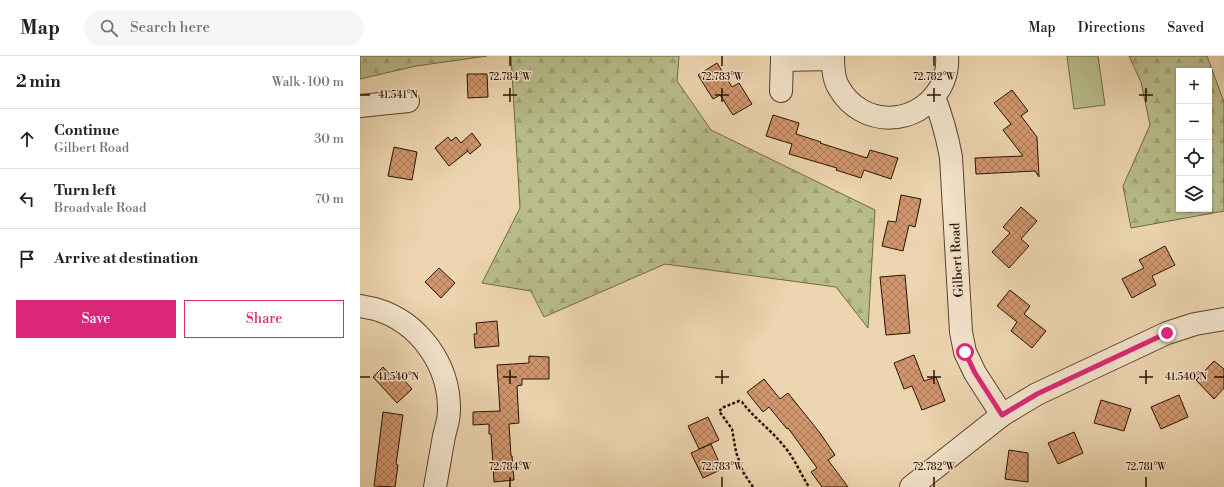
<!DOCTYPE html>
<meta charset="utf-8">
<style>
:root{--surface:#fff;--page:#f6f6f6;--text:#222;--muted:#767676;--line:#e0e0e0;--accent:#db2777}
body{margin:0;font-family:"Libre Bodoni",serif;background:var(--page);color:var(--text)}
.controls{position:absolute;right:12px;top:12px;display:grid;overflow:hidden;border-radius:0px;box-shadow:0 1px 3px #0004}
.controls button{width:36px;height:36px;display:grid;place-items:center;padding:0;border:0;border-bottom:1px solid var(--line);background:var(--surface);color:var(--text);font:20px sans-serif}
.stop{position:absolute;width:12px;height:12px;margin:-9px;border:3px solid #db2777;border-radius:50%;background:#fff}
.stop.end{background:#db2777;border-color:#fff;box-shadow:0 1px 4px #0008}
.list{margin:0;padding:0;list-style:none}
h2{display:flex;justify-content:space-between;align-items:center;height:52px;margin:0;padding:0 16px;font-size:17px}
h2 small{font-size:13px;font-weight:400;color:var(--muted)}
.list li{display:grid;grid-template-columns:26px 1fr auto;gap:12px;align-items:center;box-sizing:border-box;height:60px;padding:0 16px;border-top:1px solid var(--line)}
.list b{display:block;font-size:15px;white-space:nowrap}
.list p{margin:0;font-size:13px;white-space:nowrap;color:var(--muted)}
.list em{font-size:13px;font-style:normal;color:var(--muted)}
.actions{display:flex;gap:8px;padding:12px 16px}
.actions a{flex:1;padding:9px 0;border:1px solid var(--accent);border-radius:0px;text-align:center;font-size:14px;color:var(--accent)}
.actions .main{background:var(--accent);color:#fff}
.icon{flex:none;width:22px;height:22px;fill:none;stroke:currentColor;stroke-width:2;stroke-linecap:round;stroke-linejoin:round}
.map{position:relative;flex:none;width:864px;height:431px;overflow:hidden}
header{display:flex;align-items:center;gap:24px;box-sizing:border-box;height:56px;padding:0 20px;background:var(--surface);border-bottom:1px solid var(--line)}
header strong{font-size:19px}
nav{display:flex;gap:22px;margin-inline-start:auto;font-size:14px}
.search{width:280px;height:36px;background:var(--page);display:flex;align-items:center;gap:10px;box-sizing:border-box;padding:0 14px;border-radius:22px;color:var(--muted);font-size:15px}
main{display:flex}
aside{flex:1;background:var(--surface)}
.map>svg:first-child{display:block}
</style>
<header>
<strong>Map</strong>
<div class="search"><svg class="icon" aria-label="search" viewBox="0 0 24 24"><circle cx="10" cy="10" r="6"/><path d="M15 15l6 6"/></svg>Search here</div>
<nav><a>Map</a><a>Directions</a><a>Saved</a></nav>
</header>
<main>
<aside>
<h2>2 min<small>Walk · 100 m</small></h2>
<ul class="list">
<li><svg class="icon" aria-label="ahead" viewBox="0 0 24 24"><path d="M12 20V5M6 11l6-6 6 6"/></svg><div><b>Continue</b><p>Gilbert Road</p></div><em>30 m</em></li>
<li><svg class="icon" aria-label="left" viewBox="0 0 24 24"><path d="M17 20v-9H6M10 6l-5 5 5 5"/></svg><div><b>Turn left</b><p>Broadvale Road</p></div><em>70 m</em></li>
<li><svg class="icon" aria-label="arrive" viewBox="0 0 24 24"><path d="M6 21V4h12l-3 4 3 4H6"/></svg><div><b>Arrive at destination</b></div></li>
</ul>
<div class="actions"><a class="main">Save</a><a>Share</a></div>
</aside>
<div class="map">
<svg width="864" height="431" viewBox="0 0 864 431">
<defs>
<pattern id="forest-firs" width="22" height="20" patternUnits="userSpaceOnUse"><rect width="22" height="20" fill="#b8bd8b"/><path d="M5 1l3.5 6h-7zM16 11l3.5 6h-7z" fill="#9ea176"/></pattern>
<pattern id="building-cross-hatch" width="8" height="8" patternUnits="userSpaceOnUse"><rect width="8" height="8" fill="#d1966d"/><path d="M0 0l8 8M0 8l8-8" fill="none" stroke="#aa7957"/></pattern>
</defs>
<rect width="100%" height="100%" fill="#ecd5b0"/>
<filter id="stains"><feTurbulence type="fractalNoise" baseFrequency=".005" numOctaves="4"/><feColorMatrix values="0 0 0 0 .2 0 0 0 0 .09 0 0 0 0 .02 0 0 0 .5 -.17"/></filter>
<radialGradient id="worn" r=".72"><stop offset=".6" stop-color="#630" stop-opacity="0"/><stop offset="1" stop-color="#630" stop-opacity=".3"/></radialGradient>
<g fill="url(#forest-firs)" stroke="#726746" fill-rule="evenodd">
<path d="M0,0H127L56,10L0,23Z"/>
<path d="M151,0H319L317,25L351,74L515,154L508,272L476,231L305,208L184,261L171,235L122,227L160,152Z"/>
<path d="M769,0H847L864,46V155L771,172L763,130L790,69L781,26ZM819,15H849V153H819Z"/>
</g>
<path fill="#b8bd8b" stroke="#726746" d="M707,0H738L745,49L714,53Z"/>
<g fill="url(#building-cross-hatch)" stroke="#2b1100">
<path d="M357,7L372,31L379,27L392,48L373,59L360,39L353,43L338,19Z"/>
<path d="M107,18H127L128,41L108,42Z"/>
<path d="M652,34L668,55L661,60L677,81L679,121L675,115L616,118L615,102L663,100L643,74L651,68L634,47Z"/>
<path d="M413,59L439,67L436,78L461,86L460,87L507,102L510,94L538,102L531,123L504,114L501,122L476,114L477,112L429,98L432,88L406,80Z"/>
<path d="M112,77L121,89L110,98L106,93L108,95L89,110L75,92L88,81L91,85L96,81L101,87Z"/>
<path d="M34,91L57,96L52,124L28,120Z"/>
<path d="M541,139L561,143L555,171L549,169L543,195L522,190L528,165L536,166Z"/>
<path d="M661,151L677,165L661,183L669,190L649,212L632,196L650,177L643,171Z"/>
<path d="M805,190L815,209L792,220L796,229L772,242L762,223L784,212L779,204Z"/>
<path d="M79,212L95,227L81,242L65,226Z"/>
<path d="M545,219L550,277L526,279L520,221Z"/>
<path d="M650,234L670,250L664,258L686,275L672,292L651,275L657,266L637,250Z"/>
<path d="M137,265L139,290L115,292L114,278H117L116,267Z"/>
<path d="M554,299L564,325L576,321L585,345L562,354L552,330L544,333L534,307Z"/>
<path d="M169,300L189,301V323H162V329L157,330L159,367L149,368L151,400H152L154,424L134,426L131,378H129V368L113,369V356L140,355L137,309L169,307Z"/>
<path d="M854,305L864,313V332L854,343L836,324Z"/>
<path d="M23,311L31,320L36,315L52,333L37,347L13,321Z"/>
<path d="M404,323L420,343L428,337L460,377L475,399L468,404L488,431H462L451,416L457,412L428,372L427,373L409,351L403,356L387,336Z"/>
<path d="M819,339L828,361L801,373L791,351Z"/>
<path d="M741,344L771,353L764,375L734,367Z"/>
<path d="M23,356L43,359L36,408L38,409L35,431L14,430Z"/>
<path d="M348,361L359,384L339,393L328,370Z"/>
<path d="M714,376L723,397L698,408L688,387Z"/>
<path d="M351,388L362,413L343,422L331,397Z"/>
<path d="M649,394L668,397V426L645,423Z"/>
</g>
<g fill="none" stroke-linecap="round" stroke-linejoin="round">
<defs>
<g id="minor">
<path d="M422,0V4L473,3"/>
<path d="M473,0C473,11 473,23 479,32C502,72 557,71 580,32C585,23 588,11 587,0"/>
<path d="M421,35L422,4"/>
<path d="M574,41C582,61 587,80 591,101L601,276L605,296L615,317L642,359"/>
<path d="M0,50L48,45"/>
<path d="M0,250C5,251 10,252 15,253C60,266 90,310 89,355C89,363 86,372 84,380C81,397 78,414 75,431"/>
<path d="M551,431L642,359L677,338L807,277L835,268L864,263"/>
</g>
</defs>
<use href="#minor" stroke="#5b422c" stroke-width="24"/>
<path stroke="#2b1100" stroke-width="2.5" stroke-dasharray="3 2" stroke-linecap="butt" d="M393,431L383,416L376,396L372,373L359,355L364,351L379,345L382,346C394,362 410,373 423,389C434,401 440,417 449,431"/>
<use href="#minor" stroke="#f3e4cc" stroke-width="22"/>
</g>
<g fill="none" stroke-linecap="round" stroke-linejoin="round">
<path stroke="#db2777" stroke-width="5" d="M605,296L615,317L642,359L677,338L807,277"/>
</g>
<path fill="none" stroke="#2b1100" stroke-width="1.5" d="M150,0V10M362,0V10M574,0V10M150,32V46M362,32V46M574,32V46M786,32V46M0,39H10M143,39H157M355,39H369M567,39H581M779,39H793M150,314V328M362,314V328M574,314V328M786,314V328M0,321H10M143,321H157M355,321H369M567,321H581M779,321H793M854,321H864M150,421V431M362,421V431M574,421V431M786,421V431"/>
<g text-anchor="middle" dominant-baseline="central" stroke-width="3" stroke-linejoin="round" paint-order="stroke">
<g font-size="13" fill="#2b1100" stroke="#f3e4cc">
<text transform="translate(597 204) rotate(-93)">Gilbert Road</text>
</g>
</g>
<g font-size="10" text-anchor="middle" fill="#2b1100" stroke="#f3e4cc" stroke-width="3" stroke-linejoin="round" paint-order="stroke">
<text x="150" y="24">72.784°W</text>
<text x="362" y="24">72.783°W</text>
<text x="574" y="24">72.782°W</text>
<text x="38" y="42">41.541°N</text>
<text x="38" y="324">41.540°N</text>
<text x="826" y="324">41.540°N</text>
<text x="150" y="414">72.784°W</text>
<text x="362" y="414">72.783°W</text>
<text x="574" y="414">72.782°W</text>
<text x="786" y="414">72.781°W</text>
</g>
<rect width="100%" height="100%" filter="url(#stains)"/>
<rect width="100%" height="100%" fill="url(#worn)"/>
</svg>
<div class="controls">
<button>+</button>
<button>−</button>
<button><svg class="icon" aria-label="locate" viewBox="0 0 24 24"><circle cx="12" cy="12" r="6"/><path d="M12 2v4M12 18v4M2 12h4M18 12h4"/></svg></button>
<button><svg class="icon" aria-label="layers" viewBox="0 0 24 24"><path d="M12 4l9 5-9 5-9-5zM3 14l9 5 9-5"/></svg></button>
</div>
<div class="stop" style="left:605px;top:296px"></div>
<div class="stop end" style="left:807px;top:277px"></div>
</div>
</main>
